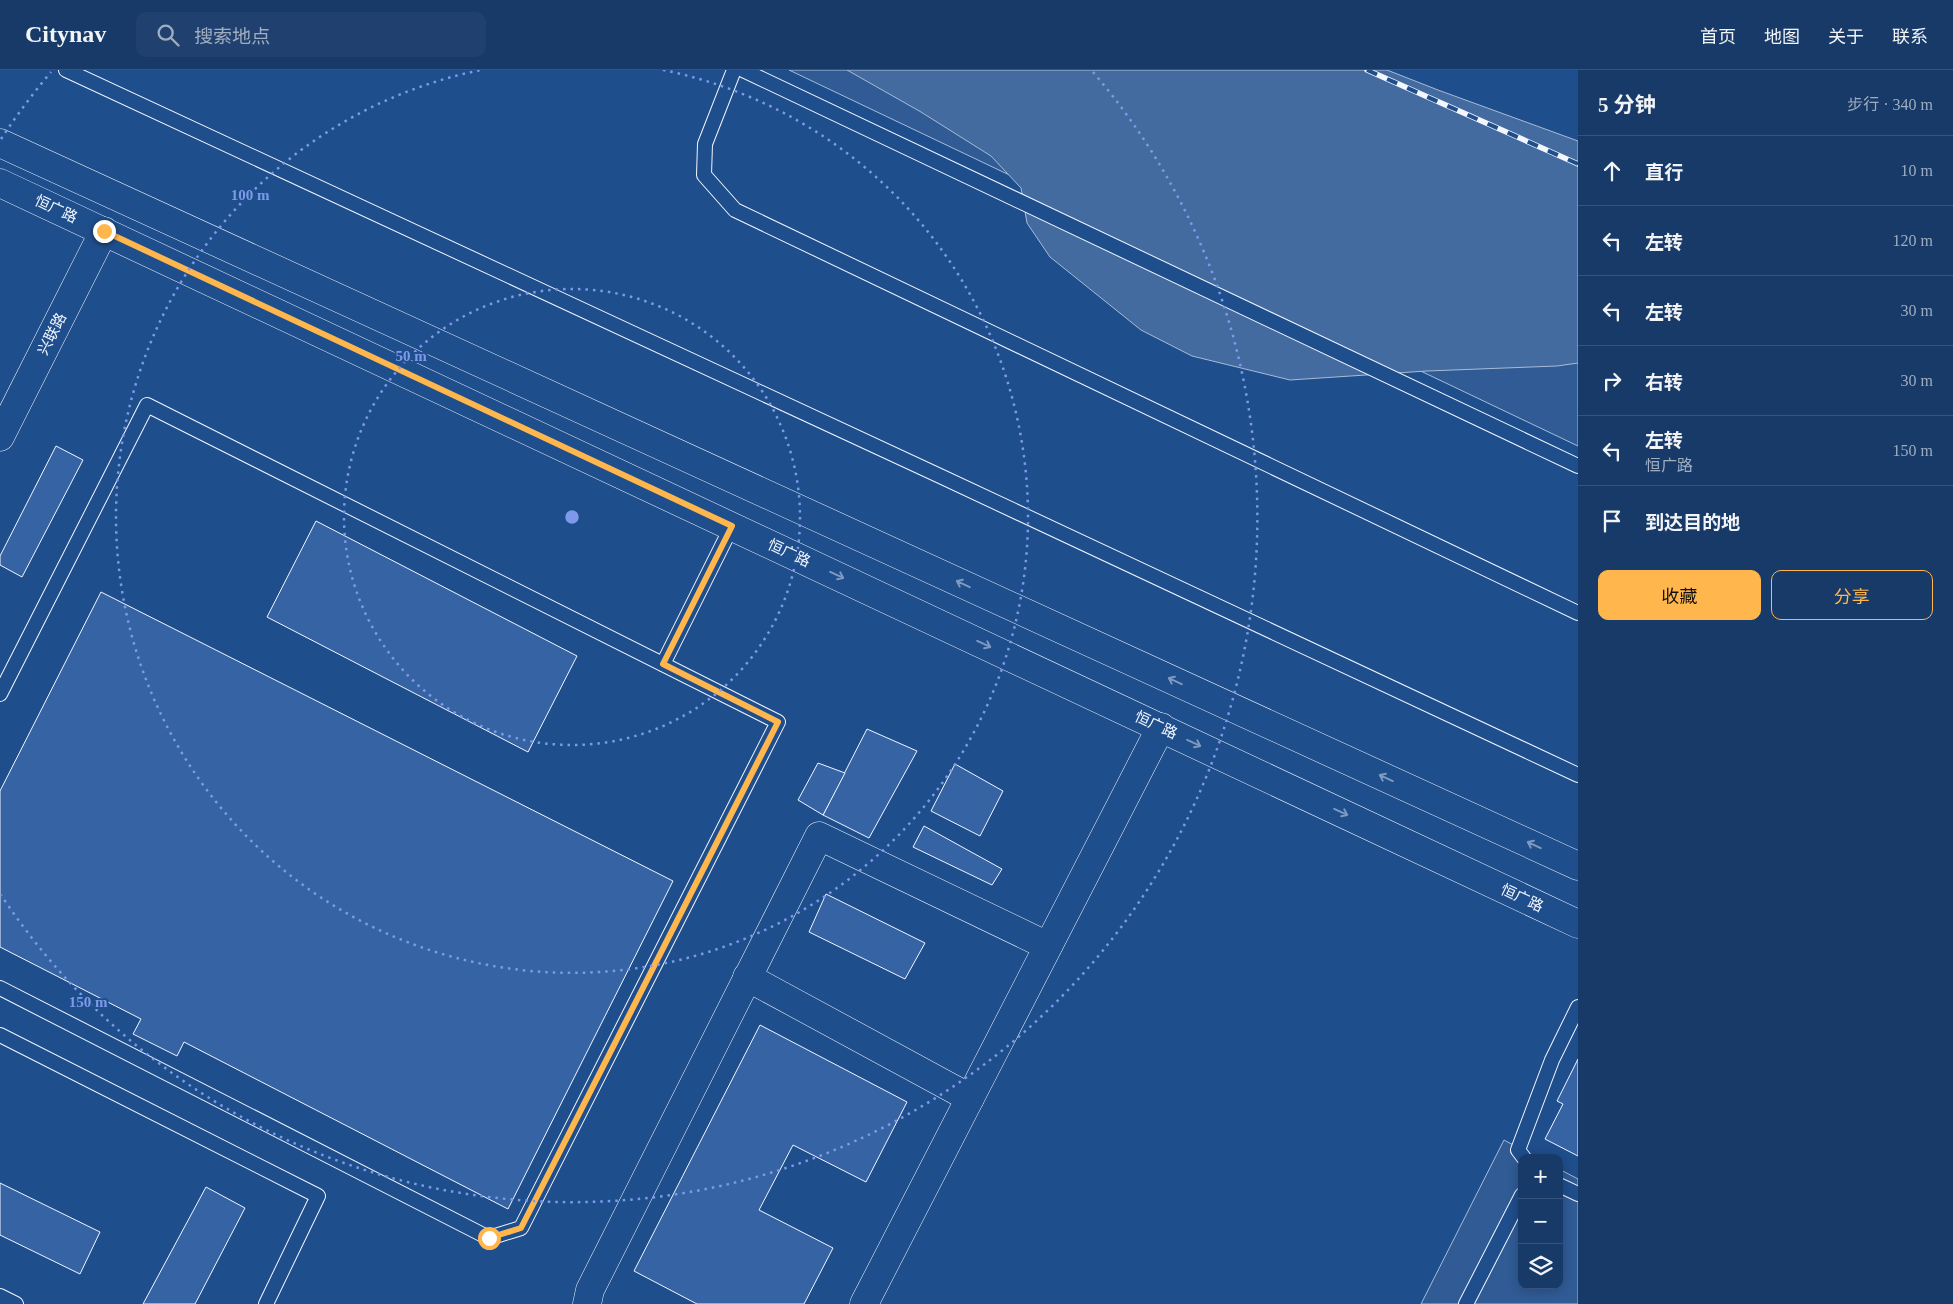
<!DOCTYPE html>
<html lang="zh">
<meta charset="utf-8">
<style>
:root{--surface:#173a69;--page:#20416f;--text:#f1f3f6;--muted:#9eadc0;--line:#36547d;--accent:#ffb74d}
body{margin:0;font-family:"Times New Roman","Noto Sans SC",serif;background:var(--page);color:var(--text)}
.controls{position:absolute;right:15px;bottom:15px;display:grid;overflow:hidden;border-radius:10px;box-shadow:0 2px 12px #0003}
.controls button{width:45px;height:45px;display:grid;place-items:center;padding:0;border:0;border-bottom:1px solid var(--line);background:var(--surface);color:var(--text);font:25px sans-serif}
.stop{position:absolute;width:15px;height:15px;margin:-11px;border:4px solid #ffb74d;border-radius:50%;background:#fff}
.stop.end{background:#ffb74d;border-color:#fff;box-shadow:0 1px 5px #0008}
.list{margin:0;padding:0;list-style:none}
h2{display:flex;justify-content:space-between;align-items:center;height:65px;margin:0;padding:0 20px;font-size:21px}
h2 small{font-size:16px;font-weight:400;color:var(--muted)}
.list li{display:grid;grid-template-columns:32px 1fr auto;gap:15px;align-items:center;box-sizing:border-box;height:70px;padding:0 20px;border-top:1px solid var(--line)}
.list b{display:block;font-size:19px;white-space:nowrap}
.list p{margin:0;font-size:16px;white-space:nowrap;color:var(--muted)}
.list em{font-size:16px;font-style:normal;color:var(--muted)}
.actions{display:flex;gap:10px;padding:15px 20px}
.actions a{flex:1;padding:11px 0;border:1px solid var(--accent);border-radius:10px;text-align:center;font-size:18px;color:var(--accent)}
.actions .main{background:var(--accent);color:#111}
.icon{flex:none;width:28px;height:28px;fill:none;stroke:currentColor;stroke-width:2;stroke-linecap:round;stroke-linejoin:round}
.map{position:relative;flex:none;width:1578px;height:1234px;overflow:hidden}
header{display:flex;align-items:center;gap:30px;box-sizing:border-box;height:70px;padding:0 25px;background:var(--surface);border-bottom:1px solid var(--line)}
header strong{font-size:24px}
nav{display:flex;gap:28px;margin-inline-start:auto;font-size:18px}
.search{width:350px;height:45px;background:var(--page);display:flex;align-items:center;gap:12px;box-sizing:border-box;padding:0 18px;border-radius:10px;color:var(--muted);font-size:19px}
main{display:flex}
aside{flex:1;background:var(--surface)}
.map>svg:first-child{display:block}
</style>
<header>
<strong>Citynav</strong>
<div class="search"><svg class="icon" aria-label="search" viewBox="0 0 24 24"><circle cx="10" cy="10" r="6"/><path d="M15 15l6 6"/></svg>搜索地点</div>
<nav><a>首页</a><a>地图</a><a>关于</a><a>联系</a></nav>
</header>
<main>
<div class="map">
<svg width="1578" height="1234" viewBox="0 0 1578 1234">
<rect width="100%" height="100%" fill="#1f4e8c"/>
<g fill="#305b95" stroke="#a8bbd7">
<path d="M789,0H990L1578,276V376Z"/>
<path d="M1504,1070L1537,1088H1522V1215H1559V1099L1578,1109V1234H1421Z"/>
</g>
<path fill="#446ba0" stroke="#a8bbd7" d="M847,0H1387L1438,20L1578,71V293L1557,296L1427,301L1290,310L1192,286L1141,260L1050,187L1027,153L1021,118L991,86L921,42Z"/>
<g fill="#3563a3" stroke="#f2f6ff">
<path d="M56,376L83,390L22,507L0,495V486Z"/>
<path d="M316,451L577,586L528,682L267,547Z"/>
<path d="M101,522L673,811L508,1139L184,972L177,986L133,964L141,949L0,877V721Z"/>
<path d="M867,659L917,681L869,768L823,745Z"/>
<path d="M818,693L845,703L823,745L798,730Z"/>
<path d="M955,694L1003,721L980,766L931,741Z"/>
<path d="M924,756L1002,799L992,815L913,777Z"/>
<path d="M826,824L925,873L905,909L809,862Z"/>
<path d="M760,955L907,1032L866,1112L793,1075L759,1140L833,1178L804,1234H697L634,1201Z"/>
<path d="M1578,989V1086L1545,1069L1563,1034L1557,1031Z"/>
<path d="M0,1113L100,1162L80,1204L0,1165Z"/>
<path d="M206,1117L245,1138L195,1234H143Z"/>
</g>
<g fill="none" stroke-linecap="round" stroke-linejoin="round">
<defs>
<g id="service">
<path d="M66,0L940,406L1578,705"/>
<path d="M734,0L705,74L704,105L735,140L1578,543"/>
<path d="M743,0L1578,396"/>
<path d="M663,594L732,456"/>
<path d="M0,624L147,335L778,652L521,1158L489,1168L0,918"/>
<path d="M0,965L318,1126L266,1234"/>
<path d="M1524,1088L1518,1080L1552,990L1578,937"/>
<path d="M1559,1115L1578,1124"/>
<path d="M0,1226L16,1234"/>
<path d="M1466,1234L1522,1125"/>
</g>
<g id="minor">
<path d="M0,367L104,161"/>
<path d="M747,907L970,1028"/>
<path d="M587,1234L590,1220L819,766L1048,876"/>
<path d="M864,1234L1161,657"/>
</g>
<g id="tertiary">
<path d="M0,73L1578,796"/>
<path d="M0,113L1578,854"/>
</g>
</defs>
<use href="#service" stroke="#f2f6ff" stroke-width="16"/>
<use href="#minor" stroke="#f2f6ff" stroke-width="29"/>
<use href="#tertiary" stroke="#f2f6ff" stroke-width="29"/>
<use href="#service" stroke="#1f4e8c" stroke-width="14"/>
<use href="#minor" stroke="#1f4e8c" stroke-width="28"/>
<use href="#tertiary" stroke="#1f4e8c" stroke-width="28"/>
<defs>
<path id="rail" d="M1367,0L1578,94"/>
</defs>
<use href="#rail" stroke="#f2f6ff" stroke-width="5.5"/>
<use href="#rail" stroke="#1f4e8c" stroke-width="4" stroke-dasharray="11" stroke-linecap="butt"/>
</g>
<defs><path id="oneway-shaft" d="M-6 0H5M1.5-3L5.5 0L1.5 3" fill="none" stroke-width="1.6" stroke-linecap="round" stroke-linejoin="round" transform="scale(1.25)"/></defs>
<g stroke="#7e9ac0">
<use href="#oneway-shaft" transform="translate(837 505) rotate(25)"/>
<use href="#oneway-shaft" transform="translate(963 514) rotate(-155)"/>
<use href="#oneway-shaft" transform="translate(984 574) rotate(25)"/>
<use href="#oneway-shaft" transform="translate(1175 611) rotate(-155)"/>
<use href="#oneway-shaft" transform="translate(1194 673) rotate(25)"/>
<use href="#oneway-shaft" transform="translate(1386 708) rotate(-155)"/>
<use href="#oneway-shaft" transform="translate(1341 742) rotate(25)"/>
<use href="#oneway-shaft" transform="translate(1534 775) rotate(-155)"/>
</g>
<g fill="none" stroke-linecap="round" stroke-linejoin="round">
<path stroke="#ffb74d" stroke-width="6" d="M104,161L732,456L663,594L778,652L521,1158L489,1168"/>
</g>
<g fill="none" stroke="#7d9aea" stroke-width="2.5" stroke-dasharray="2.5 5">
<circle cx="572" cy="447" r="228"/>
<path d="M663 0A456 456 0 1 1 481 0"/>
<path d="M1 69A685 685 0 0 1 51 2M1093 2A685 685 0 1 1 1 825"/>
</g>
<g text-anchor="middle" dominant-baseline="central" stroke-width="4" stroke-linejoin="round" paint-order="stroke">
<g font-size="15" fill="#f2f6ff" stroke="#1f4e8c">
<text transform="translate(56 139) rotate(25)">恒广路</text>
<text transform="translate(52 264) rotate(-63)">兴联路</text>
<text transform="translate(789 483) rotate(25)">恒广路</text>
<text transform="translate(1156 655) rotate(25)">恒广路</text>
<text transform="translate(1522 828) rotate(25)">恒广路</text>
</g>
</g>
<circle cx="572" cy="447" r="8" fill="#7d9aea" stroke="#1f4e8c" stroke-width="2.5"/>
<g font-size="15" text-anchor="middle" font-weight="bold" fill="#7d9aea" stroke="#1f4e8c" stroke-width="4" stroke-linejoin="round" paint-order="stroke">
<text x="250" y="130">100 m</text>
<text x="411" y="291">50 m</text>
<text x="88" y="937">150 m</text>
</g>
</svg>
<div class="controls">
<button>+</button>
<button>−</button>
<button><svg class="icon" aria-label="layers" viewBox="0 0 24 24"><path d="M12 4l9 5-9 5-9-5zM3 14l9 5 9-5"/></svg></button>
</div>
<div class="stop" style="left:489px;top:1168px"></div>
<div class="stop end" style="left:104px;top:161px"></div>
</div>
<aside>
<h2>5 分钟<small>步行 · 340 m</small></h2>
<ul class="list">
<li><svg class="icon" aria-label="ahead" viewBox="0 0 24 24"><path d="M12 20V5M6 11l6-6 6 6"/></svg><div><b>直行</b></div><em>10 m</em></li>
<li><svg class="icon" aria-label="left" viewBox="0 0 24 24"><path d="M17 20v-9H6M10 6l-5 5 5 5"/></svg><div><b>左转</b></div><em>120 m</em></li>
<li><svg class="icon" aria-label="left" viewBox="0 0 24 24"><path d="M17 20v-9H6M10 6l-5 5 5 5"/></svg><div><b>左转</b></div><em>30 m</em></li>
<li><svg class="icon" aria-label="right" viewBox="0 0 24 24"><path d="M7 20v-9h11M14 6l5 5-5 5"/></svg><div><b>右转</b></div><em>30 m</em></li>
<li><svg class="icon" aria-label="left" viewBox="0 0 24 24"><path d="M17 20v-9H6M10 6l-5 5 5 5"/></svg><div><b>左转</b><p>恒广路</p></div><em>150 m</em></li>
<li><svg class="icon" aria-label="arrive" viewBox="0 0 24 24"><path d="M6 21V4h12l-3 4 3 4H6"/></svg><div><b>到达目的地</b></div></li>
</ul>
<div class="actions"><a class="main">收藏</a><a>分享</a></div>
</aside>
</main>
